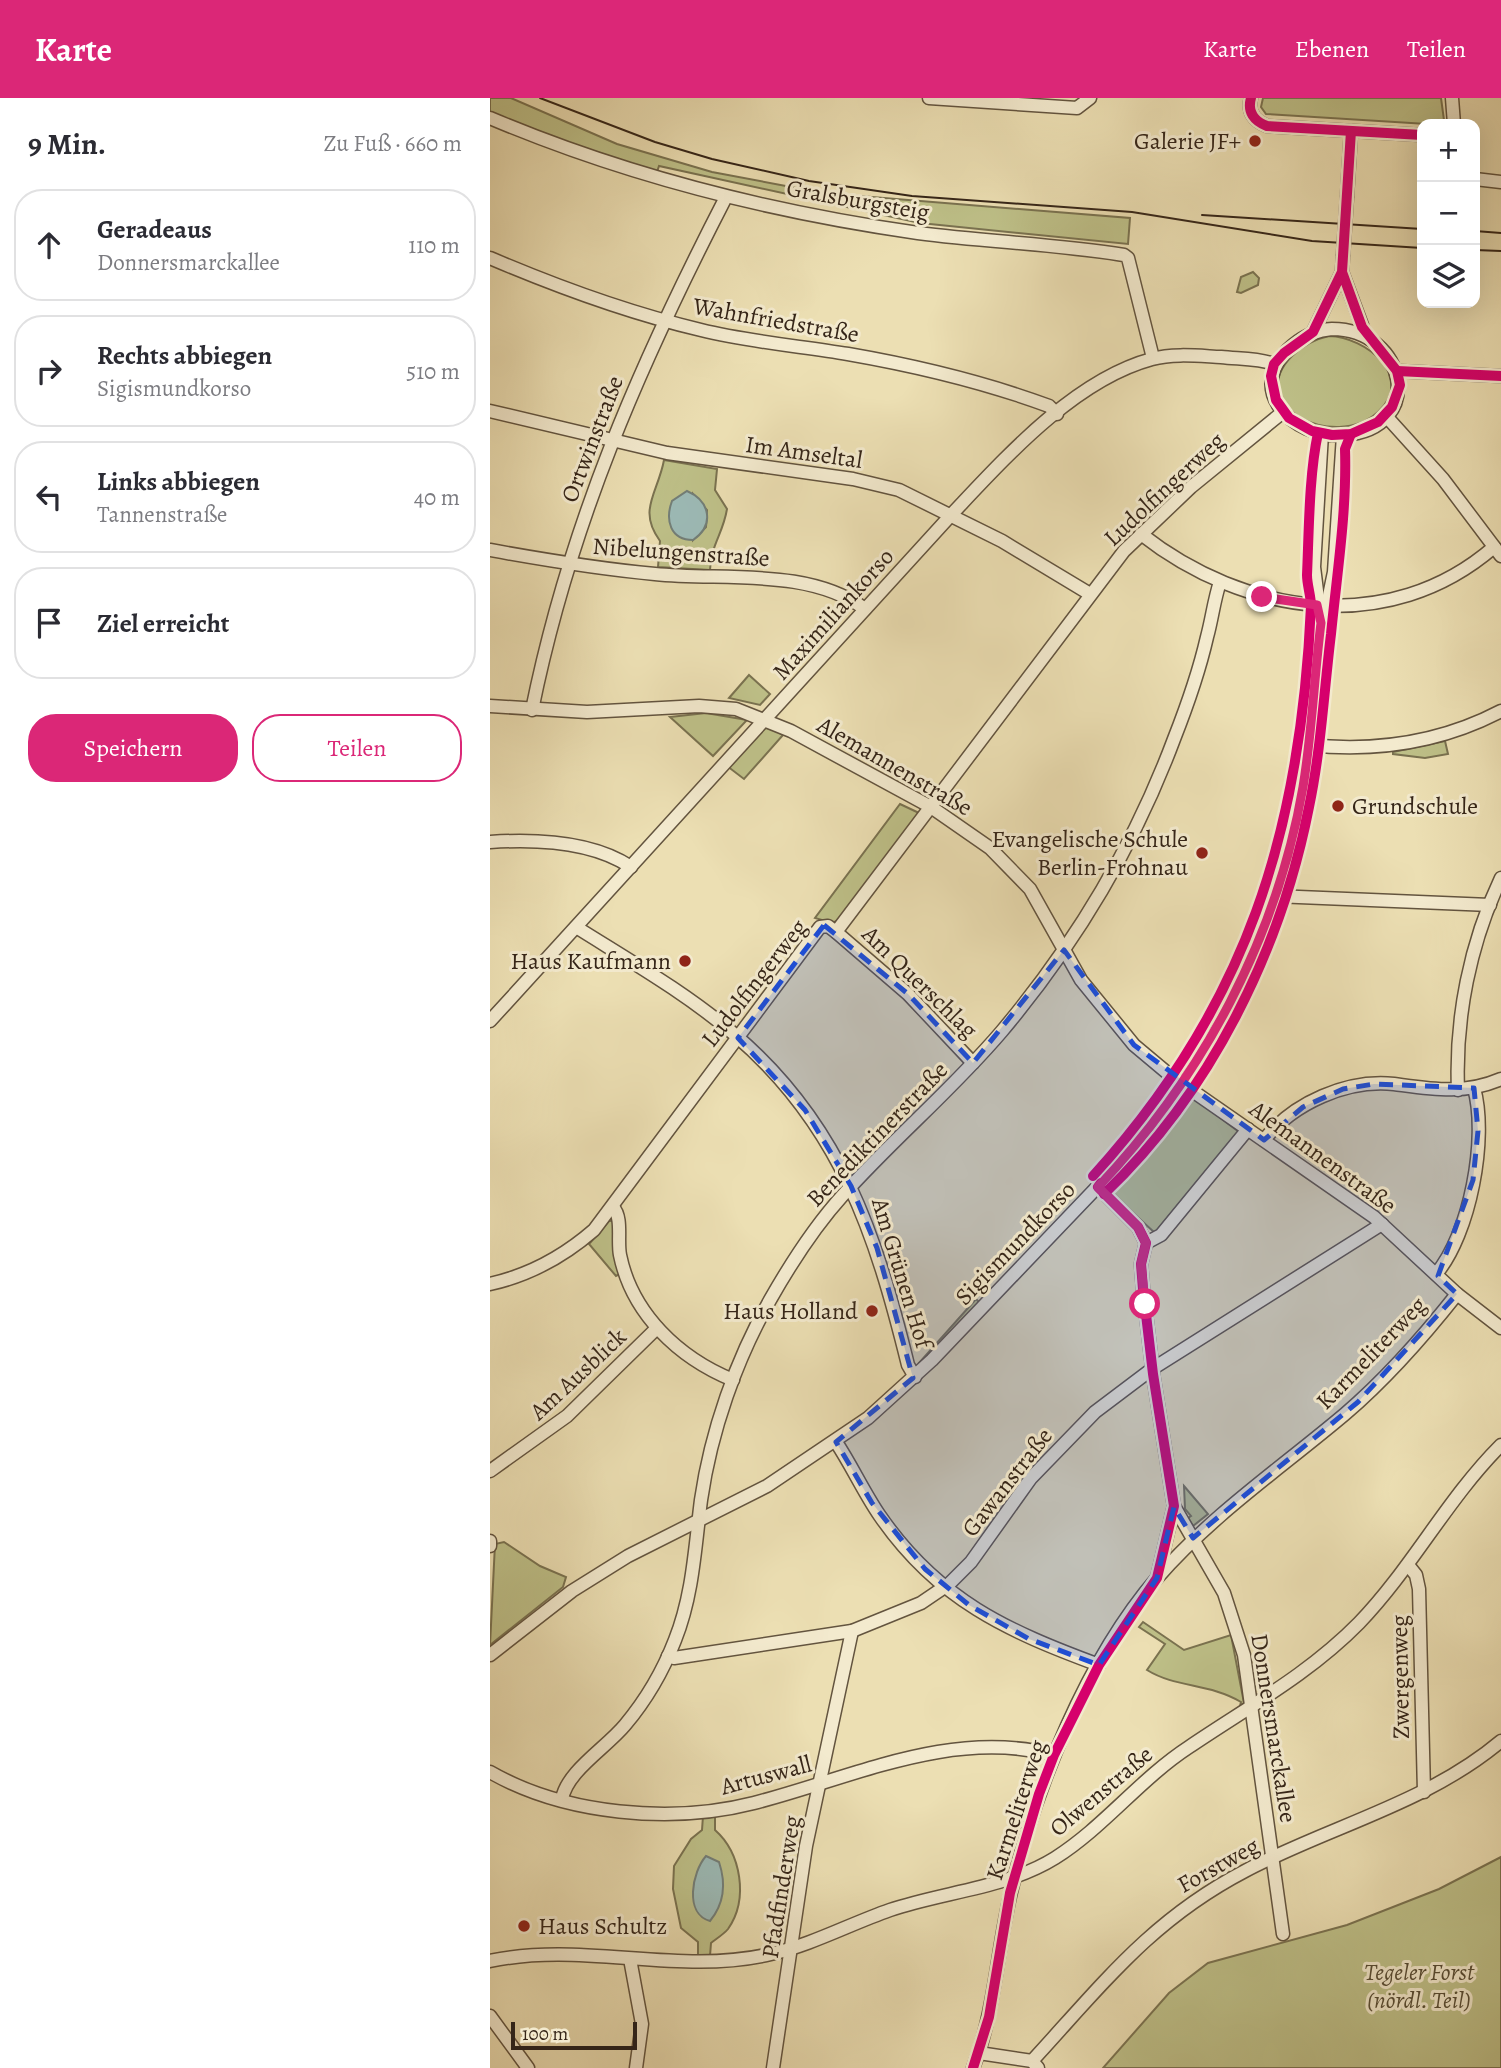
<!DOCTYPE html>
<html lang="de">
<meta charset="utf-8">
<style>
:root{--surface:#fff;--page:#f7f7f7;--text:#2b2b33;--muted:#7c7c81;--line:#e1e1e2;--accent:#db2777}
body{margin:0;font-family:Alegreya,serif;background:var(--page);color:var(--text)}
.controls{position:absolute;right:21px;top:21px;display:grid;overflow:hidden;border-radius:14px;box-shadow:0 7px 28px #0002}
.controls button{width:63px;height:63px;display:grid;place-items:center;padding:0;border:0;border-bottom:2px solid var(--line);background:var(--surface);color:var(--text);font:35px sans-serif}
.scale{position:absolute;left:21px;bottom:18px;width:126px;box-sizing:border-box;padding-left:7px;border:4px solid #352518;border-top:0;font-size:19px;line-height:24px;white-space:nowrap;color:#352518;-webkit-text-stroke:5px #f3eace;paint-order:stroke}
.stop{position:absolute;width:21px;height:21px;margin:-16px;border:5px solid #db2777;border-radius:50%;background:#fff}
.stop.end{background:#db2777;border-color:#fff;box-shadow:0 2px 7px #0008}
.list{margin:0;padding:0;list-style:none}
h2{display:flex;justify-content:space-between;align-items:center;height:91px;margin:0;padding:0 28px;font-size:30px}
h2 small{font-size:23px;font-weight:400;color:var(--muted)}
.list li{display:grid;grid-template-columns:46px 1fr auto;gap:21px;align-items:center;box-sizing:border-box;height:112px;margin:0 14px 14px;padding:0 14px;border:2px solid var(--line);border-radius:28px}
.list b{display:block;font-size:26px;white-space:nowrap}
.list p{margin:0;font-size:23px;white-space:nowrap;color:var(--muted)}
.list em{font-size:23px;font-style:normal;color:var(--muted)}
.actions{display:flex;gap:14px;padding:21px 28px}
.actions a{flex:1;padding:16px 0;border:2px solid var(--accent);border-radius:28px;text-align:center;font-size:24px;color:var(--accent)}
.actions .main{background:var(--accent);color:#fff}
.icon{flex:none;width:38px;height:38px;fill:none;stroke:currentColor;stroke-width:2;stroke-linecap:round;stroke-linejoin:round}
.map{position:relative;flex:none;width:1011px;height:1970px;overflow:hidden}
header{display:flex;align-items:center;gap:42px;box-sizing:border-box;height:98px;padding:0 35px;background:var(--accent);color:#fff}
header strong{font-size:33px}
nav{display:flex;gap:38px;margin-inline-start:auto;font-size:24px}
main{display:flex}
aside{flex:1;background:var(--surface)}
.map>svg:first-child{display:block}
</style>
<header>
<strong>Karte</strong>
<nav><a>Karte</a><a>Ebenen</a><a>Teilen</a></nav>
</header>
<main>
<aside>
<h2>9 Min.<small>Zu Fuß · 660 m</small></h2>
<ul class="list">
<li><svg class="icon" aria-label="ahead" viewBox="0 0 24 24"><path d="M12 20V5M6 11l6-6 6 6"/></svg><div><b>Geradeaus</b><p>Donnersmarckallee</p></div><em>110 m</em></li>
<li><svg class="icon" aria-label="right" viewBox="0 0 24 24"><path d="M7 20v-9h11M14 6l5 5-5 5"/></svg><div><b>Rechts abbiegen</b><p>Sigismundkorso</p></div><em>510 m</em></li>
<li><svg class="icon" aria-label="left" viewBox="0 0 24 24"><path d="M17 20v-9H6M10 6l-5 5 5 5"/></svg><div><b>Links abbiegen</b><p>Tannenstraße</p></div><em>40 m</em></li>
<li><svg class="icon" aria-label="arrive" viewBox="0 0 24 24"><path d="M6 21V4h12l-3 4 3 4H6"/></svg><div><b>Ziel erreicht</b></div></li>
</ul>
<div class="actions"><a class="main">Speichern</a><a>Teilen</a></div>
</aside>
<div class="map">
<svg width="1011" height="1970" viewBox="0 0 1011 1970">
<rect width="100%" height="100%" fill="#ecdfb3"/>
<filter id="stains"><feTurbulence type="fractalNoise" baseFrequency=".00286" numOctaves="4"/><feColorMatrix values="0 0 0 0 .2 0 0 0 0 .09 0 0 0 0 .02 0 0 0 .5 -.17"/></filter>
<radialGradient id="worn" r=".72"><stop offset=".6" stop-color="#630" stop-opacity="0"/><stop offset="1" stop-color="#630" stop-opacity=".3"/></radialGradient>
<g fill="#bec088" stroke="#7a7250" stroke-width="2" fill-rule="evenodd">
<path d="M0,0H21L127,46L222,74L333,95L640,120L638,146L430,125L169,68L166,77L0,17Z"/>
<path d="M773,0H951L954,22L937,26L776,16L771,9Z"/>
<path d="M763,174L769,180L768,187L751,195L747,194L751,179Z"/>
<path d="M839,238C876,239 926,279 888,314C844,354 753,307 802,258C812,248 825,241 839,238Z"/>
<path d="M174,362L227,371L225,392L237,411C233,436 221,446 220,472L168,469L170,443C147,412 168,395 174,362ZM203,396L217,412L216,429L203,442Z"/>
<path d="M259,577L280,596L270,607L239,600Z"/>
<path d="M216,615L257,622L223,658L180,619Z"/>
<path d="M277,628L293,637L254,681L237,668Z"/>
<path d="M955,643L958,656L935,660L903,656V654Z"/>
<path d="M410,706L429,715L349,822L342,825L325,820Z"/>
<path d="M690,996L693,998L646,1060L643,1057Z"/>
<path d="M700,997L749,1034L665,1135L620,1094Z"/>
<path d="M119,1123H123L130,1176L126,1178L99,1146Z"/>
<path d="M486,1201L490,1205L431,1267L429,1265Z"/>
<path d="M694,1388L718,1416L703,1428L698,1420L701,1418L695,1411Z"/>
<path d="M14,1444L50,1468L76,1479L73,1489L0,1547L5,1446Z"/>
<path d="M653,1524L694,1552L741,1537L754,1605L750,1608L751,1604C719,1585 686,1590 657,1572L675,1546L649,1529Z"/>
<path d="M225,1717V1732C251,1755 259,1801 238,1831C234,1836 226,1841 221,1845L220,1858H208V1844L191,1830L183,1791L184,1768L201,1741L212,1732L213,1718Z"/>
<path d="M1011,1759V1970H613L679,1895L718,1865L857,1827L949,1791Z"/>
</g>
<g fill="#9cbab6" stroke="#737e77" stroke-width="2">
<path d="M197,393C220,403 225,427 203,442C180,442 175,422 182,403Z"/>
<path d="M216,1758L229,1764C236,1785 234,1806 220,1823C194,1816 202,1774 216,1758Z"/>
</g>
<g fill="none" stroke-linecap="round" stroke-linejoin="round">
<defs>
<g id="minor">
<path d="M439,0L587,10L600,0"/>
<path d="M761,0C757,14 764,23 777,28L932,37"/>
<path d="M962,0L964,26"/>
<path d="M0,20C137,78 281,114 428,135C497,144 566,146 634,157L638,160L663,260"/>
<path d="M985,81L1011,84"/>
<path d="M857,98L861,33"/>
<path d="M0,160C68,189 139,215 211,232C260,244 309,248 358,256C427,268 494,284 559,308L567,316"/>
<path d="M852,174L876,238"/>
<path d="M842,231C917,231 937,331 854,337C801,341 752,289 803,247C814,238 827,232 842,231Z"/>
<path d="M823,234L852,174L853,158"/>
<path d="M907,273L1011,278"/>
<path d="M0,313L177,355L363,381L409,392L512,443L600,496"/>
<path d="M896,318L953,381L1011,458"/>
<path d="M651,436C754,517 899,540 1004,449"/>
<path d="M0,452C55,462 110,471 165,476C232,483 318,469 375,511"/>
<path d="M836,512L844,474L853,337"/>
<path d="M0,608L97,614L209,608L246,611L301,633L441,709L500,750L540,791L591,882L644,947L681,978L884,1119L967,1196L1011,1230"/>
<path d="M42,612C80,425 150,266 236,99"/>
<path d="M819,647C887,654 950,645 1011,613"/>
<path d="M0,744C45,741 102,743 141,769"/>
<path d="M785,798L1000,807"/>
<path d="M86,829C140,863 196,895 244,936C351,1027 386,1137 418,1267L425,1279"/>
<path d="M346,834L418,896L483,965"/>
<path d="M0,923L461,417C515,360 584,282 662,261C684,255 709,258 731,259C749,261 768,260 784,266"/>
<path d="M968,992C965,920 980,845 1011,780"/>
<path d="M774,1042C803,1005 857,981 904,986C942,991 974,997 1011,981"/>
<path d="M608,1089L648,1129L656,1145L651,1166L653,1191L663,1276L684,1408L734,1495L754,1557L793,1836"/>
<path d="M123,1109C133,1120 127,1142 130,1157C142,1216 189,1260 243,1282"/>
<path d="M656,1145L671,1137L758,1031"/>
<path d="M946,1176C980,1136 998,1040 984,990"/>
<path d="M0,1186C40,1177 73,1159 104,1132L330,829L338,828L346,834L634,453L701,389L793,314"/>
<path d="M346,1344C362,1368 374,1395 390,1418C448,1502 517,1533 609,1567"/>
<path d="M0,1373L77,1318L167,1230"/>
<path d="M0,1443V1448"/>
<path d="M918,1467L926,1477L929,1491L934,1694"/>
<path d="M668,1476L684,1408"/>
<path d="M0,1557L82,1493L138,1458L277,1388L378,1320L442,1262L611,1085L693,986L726,932L758,868L785,798L805,727L819,647L831,525L824,469L832,336"/>
<path d="M178,1558L184,1560L362,1533L431,1505L459,1486L481,1464L541,1380L605,1314L662,1271L892,1126"/>
<path d="M0,1674C75,1717 182,1726 264,1705C362,1680 461,1630 564,1657"/>
<path d="M72,1701C77,1673 116,1650 135,1627C156,1602 173,1573 185,1542C203,1497 205,1449 211,1402C221,1333 246,1262 280,1202C301,1165 325,1128 353,1097C404,1040 462,992 512,933C585,846 644,748 684,641C697,608 709,574 717,539C722,521 724,502 730,484"/>
<path d="M140,1861L152,1926L146,1970"/>
<path d="M0,1863C94,1843 187,1878 281,1856C321,1847 360,1826 400,1812C453,1794 517,1790 565,1760C614,1729 650,1681 699,1649C758,1609 819,1576 869,1525C922,1470 957,1401 1011,1347"/>
<path d="M0,1918L38,1970"/>
<path d="M489,1955L542,1963L548,1970"/>
<path d="M542,1963C612,1887 661,1822 755,1773C840,1728 936,1706 1011,1643"/>
<path d="M283,1970L316,1748L362,1533"/>
<path d="M483,1970C505,1914 507,1852 521,1794C545,1690 597,1561 667,1480C723,1416 791,1370 855,1316C896,1281 933,1239 967,1196"/>
</g>
</defs>
<use href="#minor" stroke="#63543f" stroke-width="15"/>
<use href="#minor" stroke="#f3eace" stroke-width="12"/>
<g stroke="#352518" stroke-width="2">
<path d="M50,0L165,44L222,61L319,83L422,98L642,114L822,143L932,150"/>
<path d="M712,117L932,131"/>
<path d="M985,133L1011,135"/>
<path d="M985,152L1011,153"/>
</g>
<defs>
<path id="minor-bridge" d="M853,158L857,98"/>
</defs>
<use href="#minor-bridge" stroke="#63543f" stroke-width="15" stroke-linecap="butt"/>
<use href="#minor-bridge" stroke="#f3eace" stroke-width="12"/>
<defs>
<g id="cycleway">
<path d="M761,0C757,14 764,23 777,28L932,37"/>
<path d="M852,174L872,229L907,273L910,287L902,309L888,324L861,336L842,337L822,333L799,320L786,302L781,278L784,266L794,255L823,234L852,174L861,33"/>
<path d="M907,273L1011,278"/>
<path d="M603,1078C757,909 811,733 821,508C821,498 817,487 817,477C819,432 819,377 828,335"/>
<path d="M614,1096C721,994 791,852 819,709C831,652 834,593 841,536C847,475 857,413 855,351L861,336"/>
<path d="M483,1970L499,1919L520,1795L549,1696L564,1657L609,1567L667,1480L684,1408L663,1276L653,1191L651,1166L656,1145L648,1129L608,1089L611,1085"/>
</g>
</defs>
<use href="#cycleway" stroke="#f3eace" stroke-width="15"/>
<use href="#cycleway" stroke="#d6006c" stroke-width="10"/>
</g>
<g fill="none" stroke-linecap="round" stroke-linejoin="round">
<path stroke="#db2777" stroke-width="9" d="M655,1206L651,1166L656,1145L648,1129L608,1089C713,978 787,840 813,689C822,635 824,580 831,525L827,507L772,499"/>
</g>
<path fill="#1d4ed8" fill-opacity="0.2" stroke="#1d4ed8" stroke-width="5" stroke-dasharray="14 9" stroke-linejoin="round" d="M334,827L418,896L483,965L574,852L644,947L774,1042L813,1009L853,991L884,986L984,990L988,1033L983,1082L948,1178L967,1196L868,1304L703,1440L684,1409L667,1480L609,1567L539,1541L479,1507L435,1471L382,1405L346,1344L423,1280L387,1150L361,1088L315,1012L248,940Z"/>
<g fill="#8f2418" stroke="#f3eace" stroke-width="2.5">
<circle cx="765" cy="43" r="7"/>
<circle cx="848" cy="708" r="7"/>
<circle cx="712" cy="755" r="7"/>
<circle cx="195" cy="863" r="7"/>
<circle cx="382" cy="1213" r="7"/>
<circle cx="34" cy="1828" r="7"/>
</g>
<g text-anchor="middle" dominant-baseline="central" stroke-width="6" stroke-linejoin="round" paint-order="stroke">
<g font-size="24" fill="#352518" stroke="#f3eace" text-anchor="end">
<text x="751" y="43">Galerie JF+</text>
<text x="862" y="708" text-anchor="start">Grundschule</text>
<text x="698" y="741">Evangelische Schule<tspan x="698" dy="28">Berlin-Frohnau</tspan></text>
<text x="181" y="863">Haus Kaufmann</text>
<text x="368" y="1213">Haus Holland</text>
<text x="48" y="1828" text-anchor="start">Haus Schultz</text>
</g>
<g font-size="24" fill="#352518" stroke="#f3eace">
<text transform="translate(368 102) rotate(10)">Gralsburgsteig</text>
<text transform="translate(286 222) rotate(10)">Wahnfriedstraße</text>
<text transform="translate(102 341) rotate(-69)">Ortwinstraße</text>
<text transform="translate(314 354) rotate(8)">Im Amseltal</text>
<text transform="translate(674 391) rotate(-43)">Ludolfingerweg</text>
<text transform="translate(191 454) rotate(4)">Nibelungenstraße</text>
<text transform="translate(343 516) rotate(-48)">Maximiliankorso</text>
<text transform="translate(405 668) rotate(30)">Alemannenstraße</text>
<text transform="translate(430 884) rotate(44)">Am Querschlag</text>
<text transform="translate(264 885) rotate(-52)">Ludolfingerweg</text>
<text transform="translate(387 1036) rotate(-46)">Benediktinerstraße</text>
<text transform="translate(833 1059) rotate(36)">Alemannenstraße</text>
<text transform="translate(525 1145) rotate(-46)">Sigismundkorso</text>
<text transform="translate(412 1175) rotate(73)">Am Grünen Hof</text>
<text transform="translate(881 1255) rotate(-46)">Karmeliterweg</text>
<text transform="translate(88 1276) rotate(-43)">Am Ausblick</text>
<text transform="translate(517 1384) rotate(-52)">Gawanstraße</text>
<text transform="translate(910 1579) rotate(-91)">Zwergenweg</text>
<text transform="translate(784 1630) rotate(81)">Donnersmarckallee</text>
<text transform="translate(276 1677) rotate(-15)">Artuswall</text>
<text transform="translate(611 1693) rotate(-40)">Olwenstraße</text>
<text transform="translate(526 1712) rotate(-72)">Karmeliterweg</text>
<text transform="translate(728 1767) rotate(-29)">Forstweg</text>
<text transform="translate(291 1789) rotate(-81)">Pfadfinderweg</text>
</g>
<g font-size="24" font-style="italic" fill="#574c34" stroke="#f3eace">
<text x="929" y="1874">Tegeler Forst<tspan x="929" dy="28">(nördl. Teil)</tspan></text>
</g>
</g>
<rect width="100%" height="100%" filter="url(#stains)"/>
<rect width="100%" height="100%" fill="url(#worn)"/>
</svg>
<div class="controls">
<button>+</button>
<button>−</button>
<button><svg class="icon" aria-label="layers" viewBox="0 0 24 24"><path d="M12 4l9 5-9 5-9-5zM3 14l9 5 9-5"/></svg></button>
</div>
<div class="scale">100 m</div>
<div class="stop" style="left:655px;top:1206px"></div>
<div class="stop end" style="left:772px;top:499px"></div>
</div>
</main>
